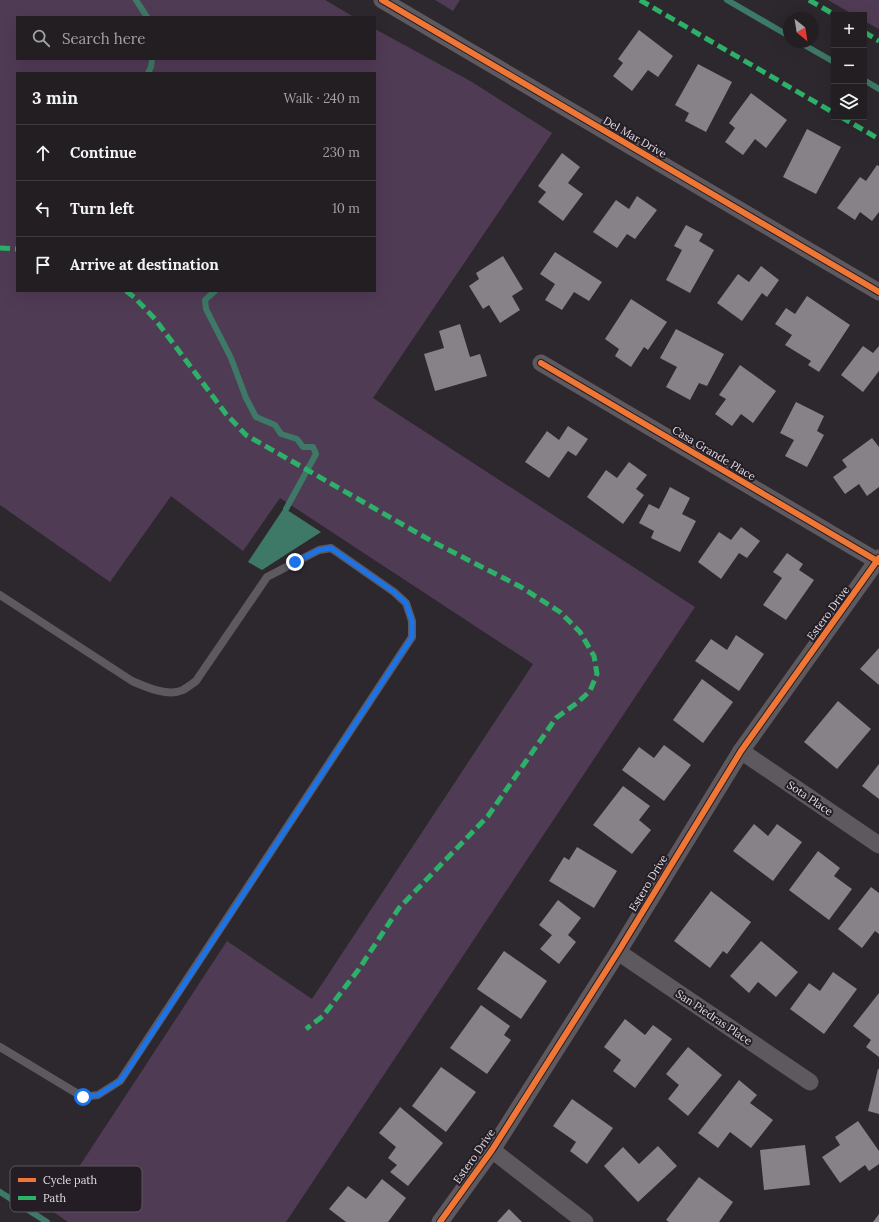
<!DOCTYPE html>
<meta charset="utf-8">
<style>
:root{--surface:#221e22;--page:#2e2b2f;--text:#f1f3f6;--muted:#a2a2a5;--line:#3f3c40}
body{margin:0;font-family:Lora,serif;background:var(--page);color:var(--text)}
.controls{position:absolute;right:12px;top:12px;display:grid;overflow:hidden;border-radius:0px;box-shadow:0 4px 16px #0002}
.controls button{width:36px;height:36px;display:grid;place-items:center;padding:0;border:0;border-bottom:1px solid var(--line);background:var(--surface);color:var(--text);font:20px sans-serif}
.compass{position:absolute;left:783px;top:12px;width:36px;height:36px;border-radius:50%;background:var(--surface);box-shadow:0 4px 16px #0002;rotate:150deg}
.stop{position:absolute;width:12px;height:12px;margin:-9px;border:3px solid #1a73e8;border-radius:50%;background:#fff}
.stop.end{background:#1a73e8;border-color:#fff;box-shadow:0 1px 4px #0008}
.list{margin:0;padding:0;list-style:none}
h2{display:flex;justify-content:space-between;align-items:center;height:52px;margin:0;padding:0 16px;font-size:17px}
h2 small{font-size:13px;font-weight:400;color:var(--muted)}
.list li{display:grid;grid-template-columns:26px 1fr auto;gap:12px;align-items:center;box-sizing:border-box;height:56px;padding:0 16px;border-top:1px solid var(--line)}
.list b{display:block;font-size:15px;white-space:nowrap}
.list em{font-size:13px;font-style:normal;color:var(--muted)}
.icon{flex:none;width:22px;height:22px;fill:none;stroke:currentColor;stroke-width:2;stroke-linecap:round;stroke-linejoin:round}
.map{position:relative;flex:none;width:879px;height:1222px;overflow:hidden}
.search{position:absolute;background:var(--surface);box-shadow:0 4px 16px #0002;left:16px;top:16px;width:360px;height:44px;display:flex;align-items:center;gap:10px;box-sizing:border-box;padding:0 14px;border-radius:0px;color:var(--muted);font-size:15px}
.panel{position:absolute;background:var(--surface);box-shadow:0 4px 16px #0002;left:16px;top:72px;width:360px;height:220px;border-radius:0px}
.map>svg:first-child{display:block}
</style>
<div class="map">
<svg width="879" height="1222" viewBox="0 0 879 1222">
<rect width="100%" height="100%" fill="#2d282e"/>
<g fill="#503b55" fill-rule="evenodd">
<path d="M0,0H325L354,17H17V59H375V29L472,82L552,133L373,398L695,607L286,1222H68L52,1211L56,1202L227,941L312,999L533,664L280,498L243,551L171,496L110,582L0,505ZM17,73H375V291H17Z"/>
<path d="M435,0H460L453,11Z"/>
<path d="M828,0H879V29L864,21V15H854Z"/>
</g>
<path fill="#3d7966" d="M284,508L321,532L262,570L248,562Z"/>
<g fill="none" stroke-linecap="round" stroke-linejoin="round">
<g stroke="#3d7966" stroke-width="6">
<path d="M136,0L147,17"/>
<path d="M727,0L789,36"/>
<path d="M799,42L834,62"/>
<path d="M148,73L151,67L152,59"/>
<path d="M864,80L879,89"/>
<path d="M215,291L205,300L206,309L231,358L246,398L256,417L275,425L281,434L297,439L303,447H313L316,454L286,509"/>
<path d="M0,1192L47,1222"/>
</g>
</g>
<g fill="#868287">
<path d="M639,30L673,56L658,77L648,70L632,91L613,76L623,63L618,59Z"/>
<path d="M698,64L732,82L706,132L685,121L689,113L675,105Z"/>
<path d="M751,93L787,120L766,148L755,139L743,155L725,142L735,128L729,123Z"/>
<path d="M807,129L841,147L816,194L783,177Z"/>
<path d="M562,153L580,167L568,183L583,194L563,221L538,202L546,192L538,186Z"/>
<path d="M877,165L879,166V212L872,221L860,212L855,220L837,208L860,177L866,181Z"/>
<path d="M637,196L657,210L635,239L627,234L617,248L593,232L616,200L629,209Z"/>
<path d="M686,225L703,234L699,241L714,250L690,293L666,280L682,250L674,246Z"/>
<path d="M555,252L602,282L589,301L574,292L562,310L545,300L555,284L540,274Z"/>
<path d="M503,256L523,289L512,296L520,310L500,323L489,305L483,309L469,286L479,279L476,273Z"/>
<path d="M761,266L779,280L767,297L762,293L742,321L717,303L738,274L749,282Z"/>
<path d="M807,296L850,325L819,372L808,365L811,361L785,345L792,335L775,324L786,308L795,314Z"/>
<path d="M631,299L667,322L648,350L644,347L631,367L615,356L619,349L605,339Z"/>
<path d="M460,324L470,357L480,354L487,376L435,391L424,354L444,348L439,331Z"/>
<path d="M676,329L724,354L707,386L699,383L690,400L666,387L677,367L660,358Z"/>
<path d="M863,346L873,353L879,346V371L863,392L841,375Z"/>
<path d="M740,365L776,391L753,423L741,414L732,426L715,414L726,399L719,395Z"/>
<path d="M796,402L824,416L817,431L824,435L807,467L785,456L794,440L780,433Z"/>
<path d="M568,426L588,439L576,456L568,451L549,478L525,462L547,431L559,440Z"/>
<path d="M872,438L879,447V487L867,496L859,484L845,494L833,477L847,467L842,460Z"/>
<path d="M629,462L647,475L636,489L644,495L623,524L587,497L606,470L617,478Z"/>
<path d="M670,487L690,498L682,514L696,521L680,552L651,538L654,531L639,523L649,504L659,509Z"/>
<path d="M741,527L760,541L747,558L739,553L721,579L698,562L719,532L731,540Z"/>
<path d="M787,553L803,564L799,570L814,580L786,620L763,605L782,578L773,572Z"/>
<path d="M736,635L764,654L739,691L695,661L711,639L727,650Z"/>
<path d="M879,648V685L860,669Z"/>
<path d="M702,679L733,702L703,743L673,720Z"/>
<path d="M838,701L871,729L837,769L804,742Z"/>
<path d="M664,745L691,765L664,801L622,770L639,747L654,758Z"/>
<path d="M879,764V799L862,786Z"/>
<path d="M623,786L650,806L639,820L651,830L632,854L593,825Z"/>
<path d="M754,824L768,836L777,824L802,842L773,881L733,851Z"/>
<path d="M577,847L617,871L594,908L549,881L564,857L569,860Z"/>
<path d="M818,851L840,868L834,876L852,889L829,920L789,890Z"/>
<path d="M871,887L879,893V934L875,931L862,948L838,929Z"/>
<path d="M711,891L751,922L727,954L723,951L710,968L674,941Z"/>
<path d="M558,900L581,918L568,935L576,942L559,964L540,949L552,935L539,925Z"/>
<path d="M761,941L798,972L776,997L758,982L749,993L730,976Z"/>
<path d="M504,951L547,981L521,1019L477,989Z"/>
<path d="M833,972L857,989L824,1034L790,1009L809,983L820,991Z"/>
<path d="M879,993V1057L866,1047L871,1040L853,1026Z"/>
<path d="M481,1005L510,1026L504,1035L511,1040L487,1074L450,1048Z"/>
<path d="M625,1019L645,1035L653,1025L672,1039L635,1088L613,1071L621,1060L604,1047Z"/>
<path d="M688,1047L722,1075L688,1116L668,1099L679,1085L666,1074Z"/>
<path d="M441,1067L476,1092L446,1132L412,1106Z"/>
<path d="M878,1069H879V1114L868,1111Z"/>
<path d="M739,1080L757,1095L750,1103L773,1120L751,1148L730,1132L718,1148L698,1133Z"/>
<path d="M572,1099L613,1128L587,1164L570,1151L576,1142L553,1126Z"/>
<path d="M400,1107L443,1143L408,1186L390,1172L397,1165L388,1158L396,1147L379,1133Z"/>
<path d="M858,1121L879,1151V1164L869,1171L865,1165L840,1183L822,1157L840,1145L835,1137Z"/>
<path d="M805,1145L810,1185L764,1190L760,1150Z"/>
<path d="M658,1146L677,1166L638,1202L604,1166L623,1147L639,1164Z"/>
<path d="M699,1177L733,1202L719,1222H669L666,1220Z"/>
<path d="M382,1179L406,1198L388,1222H346L329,1209L348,1186L366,1199Z"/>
<path d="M509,1209L522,1222H497Z"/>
<path d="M879,1214V1222H873Z"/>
</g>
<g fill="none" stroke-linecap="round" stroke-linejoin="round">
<path stroke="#5d595e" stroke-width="8" d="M0,595L132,681C146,687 168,697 183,690C188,687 192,684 196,681L267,577L319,550L331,548L394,592L406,603L412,621V637L120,1081L98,1095L83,1097L0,1047"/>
<g stroke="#5d595e" stroke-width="17">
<path d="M382,0L879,292"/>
<path d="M541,363L879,562"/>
<path d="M741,751L879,845"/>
<path d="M618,952L810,1082"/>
<path d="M492,1150L585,1222"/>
<path d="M440,1222L492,1150L618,952L741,751L879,558"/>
</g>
<g stroke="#2db169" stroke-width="5" stroke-dasharray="10 5" stroke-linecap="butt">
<path d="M640,0L834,113"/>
<path d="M809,0L835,15"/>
<path d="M864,32L879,41"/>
<path d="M841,117L879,139"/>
<path d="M0,248L17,249"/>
<path d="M126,291L134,297L155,319L226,414L246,435L435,543L521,587L560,612L580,632L594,656L597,674L590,691L577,703L556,718L488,816L399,908L359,969L323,1016L306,1029"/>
</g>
<defs>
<g id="cycleway">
<path d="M382,0L879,292"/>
<path d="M541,363L879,562"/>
<path d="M440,1222L492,1150L618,952L741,751L879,558"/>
</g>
</defs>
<use href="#cycleway" stroke="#241d26" stroke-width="8"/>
<use href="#cycleway" stroke="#f07635" stroke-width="6"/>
</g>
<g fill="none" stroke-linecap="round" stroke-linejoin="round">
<path stroke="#1a73e8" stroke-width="5" d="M83,1097L98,1095L120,1081L128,1070L412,637V621L406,603L394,592L331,548L319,550L295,562"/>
</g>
<g text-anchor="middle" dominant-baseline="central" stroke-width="4" stroke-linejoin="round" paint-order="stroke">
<g font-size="11" fill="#e2dde3" stroke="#241d26">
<text transform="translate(635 137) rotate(30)">Del Mar Drive</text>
<text transform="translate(714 453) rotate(31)">Casa Grande Place</text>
<text transform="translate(828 613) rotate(-54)">Estero Drive</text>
<text transform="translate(810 798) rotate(34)">Sota Place</text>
<text transform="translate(648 883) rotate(-59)">Estero Drive</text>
<text transform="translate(714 1017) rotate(34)">San Piedras Place</text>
<text transform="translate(474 1156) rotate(-55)">Estero Drive</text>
</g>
</g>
<rect x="10" y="1166" width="132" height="46" rx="6" fill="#241d26" stroke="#5d575f" stroke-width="1"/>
<rect x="18" y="1178" width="18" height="4" fill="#f07635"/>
<rect x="18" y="1196" width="18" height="4" fill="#2db169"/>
<g font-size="11" fill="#e2dde3">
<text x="43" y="1184">Cycle path</text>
<text x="43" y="1202">Path</text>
</g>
</svg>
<div class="controls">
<button>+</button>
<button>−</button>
<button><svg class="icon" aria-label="layers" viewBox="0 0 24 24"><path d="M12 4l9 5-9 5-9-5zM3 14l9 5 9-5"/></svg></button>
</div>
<svg class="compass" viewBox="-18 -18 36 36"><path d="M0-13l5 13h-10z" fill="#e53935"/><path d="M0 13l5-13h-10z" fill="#a2a2a5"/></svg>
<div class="stop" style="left:83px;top:1097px"></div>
<div class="stop end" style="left:295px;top:562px"></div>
<div class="search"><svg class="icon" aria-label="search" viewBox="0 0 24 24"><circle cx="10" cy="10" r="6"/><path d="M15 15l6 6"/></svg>Search here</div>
<section class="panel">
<h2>3 min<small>Walk · 240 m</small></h2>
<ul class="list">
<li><svg class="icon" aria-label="ahead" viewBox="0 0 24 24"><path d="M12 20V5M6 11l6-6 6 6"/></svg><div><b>Continue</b></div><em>230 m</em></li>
<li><svg class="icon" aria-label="left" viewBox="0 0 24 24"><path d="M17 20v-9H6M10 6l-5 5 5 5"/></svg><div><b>Turn left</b></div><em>10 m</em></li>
<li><svg class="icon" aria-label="arrive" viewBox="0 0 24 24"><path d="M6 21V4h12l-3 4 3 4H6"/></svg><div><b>Arrive at destination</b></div></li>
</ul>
</section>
</div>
